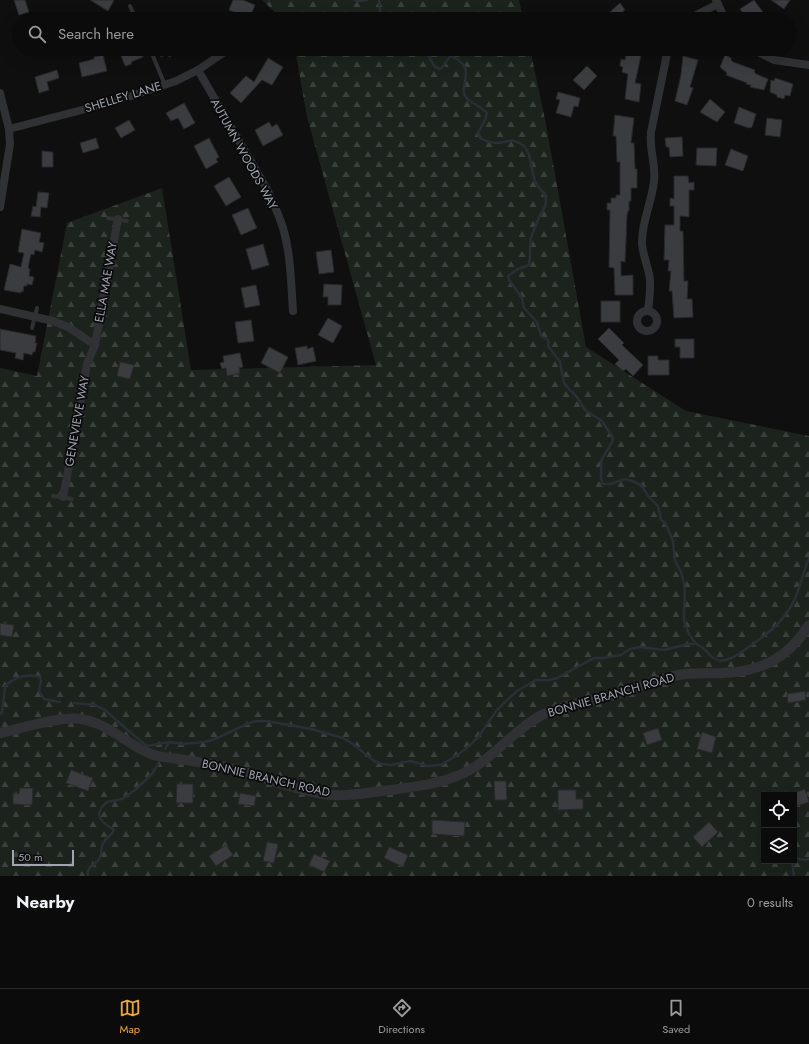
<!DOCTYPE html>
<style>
:root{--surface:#0b0b0c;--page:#141415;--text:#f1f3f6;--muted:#9a9b9d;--line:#2b2b2d;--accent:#edab2a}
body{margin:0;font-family:Jost,sans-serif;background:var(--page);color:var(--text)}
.controls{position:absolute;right:12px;bottom:12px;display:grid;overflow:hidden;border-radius:0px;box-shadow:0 4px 16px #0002}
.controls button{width:36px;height:36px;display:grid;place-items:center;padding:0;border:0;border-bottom:1px solid var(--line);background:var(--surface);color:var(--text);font:20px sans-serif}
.scale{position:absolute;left:12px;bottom:10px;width:62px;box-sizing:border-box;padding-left:4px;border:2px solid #a0a5b1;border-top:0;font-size:11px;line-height:14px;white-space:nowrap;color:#a0a5b1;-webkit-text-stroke:3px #0a0a0b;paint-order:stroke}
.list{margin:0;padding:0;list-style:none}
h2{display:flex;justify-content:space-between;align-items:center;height:52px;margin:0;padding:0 16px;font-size:17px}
h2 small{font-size:13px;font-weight:400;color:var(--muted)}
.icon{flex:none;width:22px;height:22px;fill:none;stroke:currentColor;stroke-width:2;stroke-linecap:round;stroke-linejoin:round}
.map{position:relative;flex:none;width:809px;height:876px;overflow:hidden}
.search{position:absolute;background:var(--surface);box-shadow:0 4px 16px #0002;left:12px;right:12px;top:12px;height:44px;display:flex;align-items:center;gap:10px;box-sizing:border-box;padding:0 14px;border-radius:22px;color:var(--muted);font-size:15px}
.sheet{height:112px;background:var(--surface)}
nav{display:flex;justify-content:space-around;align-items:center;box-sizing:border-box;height:56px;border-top:1px solid var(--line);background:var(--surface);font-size:11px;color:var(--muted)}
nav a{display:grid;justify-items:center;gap:2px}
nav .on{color:var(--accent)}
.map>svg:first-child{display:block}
</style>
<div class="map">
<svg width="809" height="876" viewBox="0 0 809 876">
<defs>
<pattern id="forest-firs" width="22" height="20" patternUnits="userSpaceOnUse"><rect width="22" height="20" fill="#1c231c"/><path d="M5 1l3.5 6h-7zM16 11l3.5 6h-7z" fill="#3a403b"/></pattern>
</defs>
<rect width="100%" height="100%" fill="#0f0f10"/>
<g fill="url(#forest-firs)" fill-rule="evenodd">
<path d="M262,0H519L523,19H282Z"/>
<path d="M295,49H530L546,124L586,347L686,411L809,436V876H0V368L37,376L67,223L162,188L191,370L376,365L307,117ZM764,795H794V861H764Z"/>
</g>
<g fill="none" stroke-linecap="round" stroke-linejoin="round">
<g stroke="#282f35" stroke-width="2.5">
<path d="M355,0L359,1L367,0"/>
<path d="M379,0L381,19"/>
<path d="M410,49L412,54L417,55L422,52L428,55L435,67L440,69C446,66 446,59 451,56C479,68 458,86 465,96C469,103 481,106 487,113L485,120L478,133L480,138C485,141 491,143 497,143C507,143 511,137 521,144C533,151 530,171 536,183C539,190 546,192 546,201C546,207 543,210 540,215C539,217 532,235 531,238C529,247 531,256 529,265L518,269L508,276L509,280L522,298L524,308L537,322L541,336L547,339L549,342L548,346L560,362L564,383L569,389L577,397L585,410L602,421L613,438L612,442L601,461V479L603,484H610L625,479L632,481L641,485L649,497L658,506L661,520L666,524L673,541L675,561L681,572L684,583L685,595L684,608V621L689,634L696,644"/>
<path d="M74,703L95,705L105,710L131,733L147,746L169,742L183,744L204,742L215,739L247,724L256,721H267L311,729L343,738L353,744L374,761L383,764L391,765L410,761L428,766L441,765L459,754L469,746L478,737L497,710L507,700L517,691L536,680H550L557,678L594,658H603L621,655L630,649L640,647L664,650L689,644H696L702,647L712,657L720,661C732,660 740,653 750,646C769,633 787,619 796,596C801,584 804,571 809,558"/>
<path d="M0,714L2,713L5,686C15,677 26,673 40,677L41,681L39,691L44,699L60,702"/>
<path d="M165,749L169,742"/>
<path d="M794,859L795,858L806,860L809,859"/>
<path d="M792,861L794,876"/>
<path d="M88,876C86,866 96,865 100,858C102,853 100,847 104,842C107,837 112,835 114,830L104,823L100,818L99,813L102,807L107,802L122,799L135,790L152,774L158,764"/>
</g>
</g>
<g fill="#3b3c40" stroke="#29292c">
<path d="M14,0H25L29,12L19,15Z"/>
<path d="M90,0H114L108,11Z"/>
<path d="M233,0H243L255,5L249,19L241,17V15L229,10Z"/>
<path d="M754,0L765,15L760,19H753L750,14L746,17L740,9Z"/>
<path d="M771,0H790L784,9Z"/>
<path d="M620,3L625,10L623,11L630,19H602Z"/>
<path d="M130,49H140L143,57L131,62L132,64L125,66L120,53Z"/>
<path d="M158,49H187L169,57L168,54L161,57Z"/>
<path d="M626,52L641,55L635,83L641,84L639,102L625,99L628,74L622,72L623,67L620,66L621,59L625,60Z"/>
<path d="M103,55L107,71L82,77L79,63L94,59V57Z"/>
<path d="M725,55L731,58V60L733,62L755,70L754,72L756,74L768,79L764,90L750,87L751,85L746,84L747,83L726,75L727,73L720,67Z"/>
<path d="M683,56L698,60L690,87L693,88L687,105L675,101L681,75Z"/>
<path d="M268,58L283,67L272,85L262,80L241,103L230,93L246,76L254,82Z"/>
<path d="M587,66L597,76L584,90L573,80Z"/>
<path d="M57,70L59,78L47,82L49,90L39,93L35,77Z"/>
<path d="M775,78L793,84L790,96L785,95L784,99L777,97V95L770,92L771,80L774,81Z"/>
<path d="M558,92L580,98L578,107L574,106L571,117L556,113L560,100L556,99Z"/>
<path d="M710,99L725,112L717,122L700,112Z"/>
<path d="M184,103L195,123L184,129L178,118L171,121L166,113Z"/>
<path d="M739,107L756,114L752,127L749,128L734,123Z"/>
<path d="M615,115L634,118L631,143H634L635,169H637V188H631V201H629V211H628L627,215L625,262L621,261V276L633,275V295H615L614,268L609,267L610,210H607V203H611V198H616V195H620V162H617L616,136H613Z"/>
<path d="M767,118L782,120L780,137L765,135Z"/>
<path d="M129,120L135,130L121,138L115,128Z"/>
<path d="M269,122L272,127L277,124L283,135L263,146L255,130Z"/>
<path d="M682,137L683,156L670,157L669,147H666L665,138Z"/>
<path d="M96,138L99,148L83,153L80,143Z"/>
<path d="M209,138L219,157L216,159L218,162L206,169L194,146Z"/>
<path d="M697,148H717L716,166L696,165Z"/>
<path d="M731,149L748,156L743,171L725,165Z"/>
<path d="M42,151L53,152V167H42Z"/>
<path d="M674,176H688L689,183L694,182V190H689V217L680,216V231H683L684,281H688L687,299H692L693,317L674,318L672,291H669L671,271H668L669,260H664L665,225H674V206H670V198L674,199Z"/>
<path d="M229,177L241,197L226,206L214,186Z"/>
<path d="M38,192L49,193L47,208L41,207L40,217L31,216L33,206L36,207Z"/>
<path d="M248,208L257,228L241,235L232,215Z"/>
<path d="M22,229L41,233L39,242L44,243L42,252L35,250L34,255L31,254L28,268L30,269L29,276L34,277L32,285L27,284V286H24L23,292L21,291V293L4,290L10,264L21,267L24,253L18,252Z"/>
<path d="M263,244L269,265L252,270L246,249Z"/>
<path d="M331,250L334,272L319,274L316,252Z"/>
<path d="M324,284L342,285L341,305H328V297H323Z"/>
<path d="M256,285L260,305L245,308L241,288Z"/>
<rect x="601" y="301" width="19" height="21"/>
<path d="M328,318L342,326L333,343L318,335Z"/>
<path d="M251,320L254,341L238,343L235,322Z"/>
<path d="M609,328L624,343L622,345L643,365L633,376L626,369L623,371L615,364L619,360L598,339Z"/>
<path d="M0,329L36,336L35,343H37L35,352H33L32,355L24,353L23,360L15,358L16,353L0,350Z"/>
<path d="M675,339H694V358H680V347H675Z"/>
<path d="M307,346V349L313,347L316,361L298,365L295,348Z"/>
<path d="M269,347L288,357L280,373L261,363Z"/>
<path d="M240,353L243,367L239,368L240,373L227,376L226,368L222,369L220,363L224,362L223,356Z"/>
<path d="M648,356H658V360H669V375H648Z"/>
<path d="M120,362L134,365L130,379L117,376Z"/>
<path d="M0,623L14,625L12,637L0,635Z"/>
<path d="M805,691L806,700L788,703L787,694Z"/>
<path d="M658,728L662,740L647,745L643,733Z"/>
<path d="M702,732L716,737L712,753L697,749Z"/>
<path d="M71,770L93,778L88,791L66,783Z"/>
<path d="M494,781H506L507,800H495Z"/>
<path d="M177,784H193V803H176Z"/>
<path d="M20,788H33L32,805L13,804V793L19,794Z"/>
<path d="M805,789L809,802L794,807V793Z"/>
<path d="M558,790H576V799H583V809L558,810Z"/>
<path d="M240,793L256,796L254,806L238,804Z"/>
<path d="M432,820L465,822L464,836L432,834Z"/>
<path d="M709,822L718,832L702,847L693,837Z"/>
<path d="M267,842L278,844L274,863L263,861Z"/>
<path d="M226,845L233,855L216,866L209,856Z"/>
<path d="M389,847L408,855L403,867L384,858Z"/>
<path d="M314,854L330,861L324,872L309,865Z"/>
</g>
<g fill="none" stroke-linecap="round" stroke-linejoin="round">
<g stroke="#303135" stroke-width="4">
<path d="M130,6L136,19"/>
<path d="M150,49L165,85"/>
<path d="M108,218L127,221"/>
<path d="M32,328L37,308"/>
<path d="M53,496L72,499"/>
</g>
<g stroke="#303135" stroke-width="8">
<path d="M716,0L725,19"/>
<path d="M688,19L718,4"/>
<path d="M752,49L774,60L809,65"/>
<path d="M198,70L268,191C273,203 279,215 283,228C291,255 291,284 293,311"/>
<path d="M0,93L9,129L10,144L0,207"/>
<path d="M9,129L116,101L176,81L198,70L229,49"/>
<path d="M0,309L53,321L68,327L95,345"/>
<circle cx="647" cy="321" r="10"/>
<path d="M648,311C649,299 652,286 649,274C647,264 643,255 642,244C641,223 652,202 654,181C656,164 649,149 651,132L668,49"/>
<path d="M63,497L74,440L87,364L95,345L118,219"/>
</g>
<path stroke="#303135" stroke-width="10" d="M0,733C22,728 60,716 81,719C108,723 127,745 151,754C162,758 174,758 186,760C200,762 214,765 229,768C264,776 298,792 334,795C350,796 367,793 382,791C413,787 448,784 475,767C498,752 516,729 540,716C562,704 588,702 611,696C634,690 655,679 678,675C692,672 707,674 722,673C761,672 788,658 809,625"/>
</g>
<g text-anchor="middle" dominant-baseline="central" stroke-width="3.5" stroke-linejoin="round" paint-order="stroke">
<g font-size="12" fill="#a0a5b1" stroke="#0a0a0b">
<text transform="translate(123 97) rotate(-17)">SHELLEY LANE</text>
<text transform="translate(244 154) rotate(61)">AUTUMN WOODS WAY</text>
<text transform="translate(106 282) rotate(-80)">ELLA MAE WAY</text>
<text transform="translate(77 421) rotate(-80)">GENEVIEVE WAY</text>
<text transform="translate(611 695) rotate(-16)">BONNIE BRANCH ROAD</text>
<text transform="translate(266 778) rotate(13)">BONNIE BRANCH ROAD</text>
</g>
</g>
</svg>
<div class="controls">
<button><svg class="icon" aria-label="locate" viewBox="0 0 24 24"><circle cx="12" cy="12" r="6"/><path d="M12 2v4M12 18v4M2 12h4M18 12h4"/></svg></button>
<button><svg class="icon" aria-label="layers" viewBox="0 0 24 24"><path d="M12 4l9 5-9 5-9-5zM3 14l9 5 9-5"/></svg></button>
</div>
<div class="scale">50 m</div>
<div class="search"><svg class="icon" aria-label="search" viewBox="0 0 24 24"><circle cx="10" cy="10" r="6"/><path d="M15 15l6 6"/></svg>Search here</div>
</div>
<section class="sheet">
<h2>Nearby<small>0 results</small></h2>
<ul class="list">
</ul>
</section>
<nav>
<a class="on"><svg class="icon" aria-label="map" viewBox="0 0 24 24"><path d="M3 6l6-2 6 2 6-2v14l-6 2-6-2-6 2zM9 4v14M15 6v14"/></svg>Map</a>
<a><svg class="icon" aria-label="directions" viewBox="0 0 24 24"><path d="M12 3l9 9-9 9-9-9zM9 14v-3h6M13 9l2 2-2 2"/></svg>Directions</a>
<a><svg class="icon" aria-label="saved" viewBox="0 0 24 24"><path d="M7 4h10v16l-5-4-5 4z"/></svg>Saved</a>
</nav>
